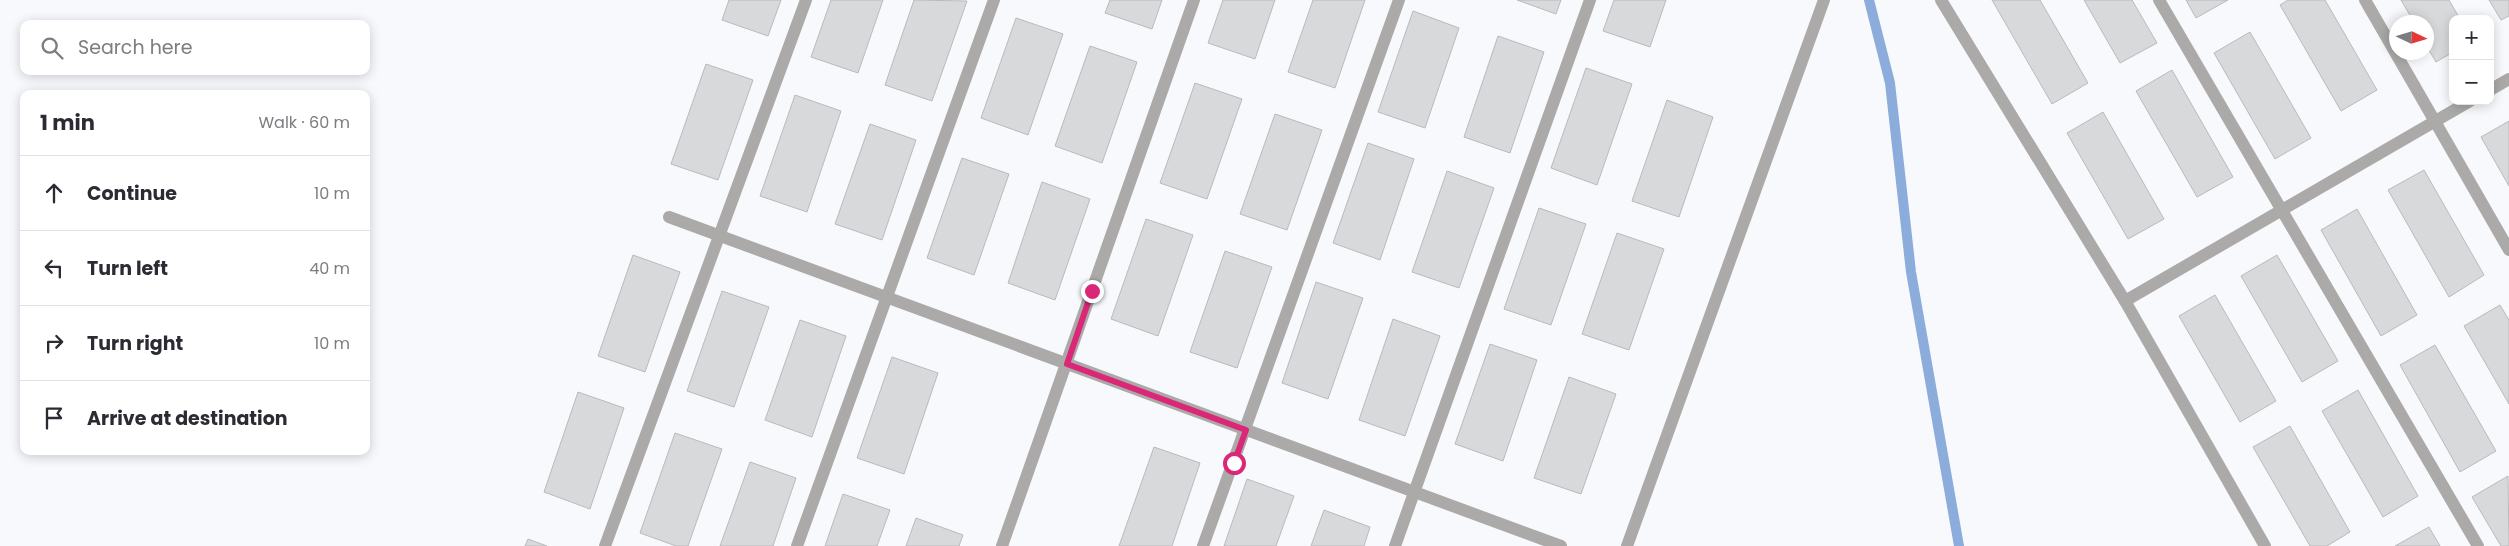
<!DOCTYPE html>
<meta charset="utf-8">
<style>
:root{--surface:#fff;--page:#f2f2f3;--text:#2b2b33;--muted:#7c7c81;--line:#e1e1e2}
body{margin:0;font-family:Poppins,sans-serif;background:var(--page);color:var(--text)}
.controls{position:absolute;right:15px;top:15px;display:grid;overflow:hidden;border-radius:10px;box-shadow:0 2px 12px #0003}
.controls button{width:45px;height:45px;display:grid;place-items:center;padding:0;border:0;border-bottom:1px solid var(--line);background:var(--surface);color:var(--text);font:25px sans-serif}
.compass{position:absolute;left:2389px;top:15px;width:45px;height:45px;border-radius:50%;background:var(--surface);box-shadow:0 2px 12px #0003;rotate:94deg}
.stop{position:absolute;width:15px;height:15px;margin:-11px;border:4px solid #db2777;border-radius:50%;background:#fff}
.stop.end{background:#db2777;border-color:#fff;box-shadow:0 1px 5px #0008}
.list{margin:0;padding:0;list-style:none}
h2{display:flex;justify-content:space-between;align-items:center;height:65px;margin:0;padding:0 20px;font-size:21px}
h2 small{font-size:16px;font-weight:400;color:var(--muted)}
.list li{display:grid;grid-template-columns:32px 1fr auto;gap:15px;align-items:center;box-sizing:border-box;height:75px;padding:0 20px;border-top:1px solid var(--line)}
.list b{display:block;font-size:19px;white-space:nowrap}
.list em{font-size:16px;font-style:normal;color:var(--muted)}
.icon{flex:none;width:28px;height:28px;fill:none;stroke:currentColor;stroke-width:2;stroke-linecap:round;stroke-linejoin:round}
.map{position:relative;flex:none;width:2509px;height:546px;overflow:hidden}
.search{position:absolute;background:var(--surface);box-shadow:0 2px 12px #0003;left:20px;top:20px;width:350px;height:55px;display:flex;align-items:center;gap:12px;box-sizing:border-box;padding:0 18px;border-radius:10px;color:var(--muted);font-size:19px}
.panel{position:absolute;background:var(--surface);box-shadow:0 2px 12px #0003;left:20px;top:90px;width:350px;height:365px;border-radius:10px}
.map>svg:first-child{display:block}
</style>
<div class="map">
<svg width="2509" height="546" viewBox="0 0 2509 546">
<rect width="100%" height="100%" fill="#f8f9fc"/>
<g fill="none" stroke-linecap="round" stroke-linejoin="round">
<path stroke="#8cacdc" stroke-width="10" d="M1869,0L1890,83L1911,272L1959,546"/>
</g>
<g fill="#d8d9db" stroke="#b9babc">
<path d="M729,0H781L768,36L722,20Z"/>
<path d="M831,0H883L858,73L811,57Z"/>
<path d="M914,0L967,1L932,101L885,85Z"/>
<path d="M1110,0H1162L1152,29L1105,13Z"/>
<path d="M1223,0H1275L1255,59L1208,43Z"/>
<path d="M1313,0H1365L1335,88L1288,72Z"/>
<path d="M1517,0H1561L1556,14Z"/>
<path d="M1614,0H1666L1650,47L1603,31Z"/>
<path d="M1992,0H2040L2088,83L2052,104Z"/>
<path d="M2084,0H2132L2157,43L2120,63Z"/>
<path d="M2186,0H2228L2196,18Z"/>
<path d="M2288,0H2325L2377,90L2341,111L2280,5Z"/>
<path d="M2401,0H2449L2460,19H2453V52L2436,62L2426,45V22H2414Z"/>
<path d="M2489,0H2509V16L2501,20Z"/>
<path d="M1413,11L1459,28L1425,128L1378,112Z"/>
<path d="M1016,18L1063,34L1028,135L981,118Z"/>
<path d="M2250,32L2311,138L2275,159L2214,53Z"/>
<path d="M1498,36L1544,52L1510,153L1464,137Z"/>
<path d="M1090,46L1137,62L1102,163L1055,146Z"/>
<path d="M706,64L753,80L718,180L671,164Z"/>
<path d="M1586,68L1632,84L1597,185L1551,168Z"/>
<path d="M2172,70L2233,177L2197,197L2136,91Z"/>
<path d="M1195,83L1242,99L1207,199L1160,183Z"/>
<path d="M795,95L841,111L807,212L760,196Z"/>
<path d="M1667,100L1713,117L1679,217L1632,201Z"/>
<path d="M2103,112L2164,219L2128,239L2067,133Z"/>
<path d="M1275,114L1322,130L1287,230L1240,214Z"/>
<path d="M2509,121V186L2481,137Z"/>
<path d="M870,124L916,140L882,240L835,224Z"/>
<path d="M1368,143L1414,159L1380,260L1333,243Z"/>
<path d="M962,158L1009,174L974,275L927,258Z"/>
<path d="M2424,170L2484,275L2449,297L2388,190Z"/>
<path d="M1447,171L1494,188L1459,288L1412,272Z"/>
<path d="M1042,182L1090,199L1055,300L1008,283Z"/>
<path d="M1539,208L1586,224L1551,325L1504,309Z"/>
<path d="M2357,209L2417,315L2381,336L2321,230Z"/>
<path d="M1146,219L1193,235L1158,336L1111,319Z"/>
<path d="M1617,233L1664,249L1629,350L1582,334Z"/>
<path d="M1225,251L1272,267L1237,368L1190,352Z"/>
<path d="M633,255L680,272L645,372L598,356Z"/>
<path d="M2277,255L2338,361L2302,382L2241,276Z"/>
<path d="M1316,282L1363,298L1328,399L1282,383Z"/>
<path d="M722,291L769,307L734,407L687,391Z"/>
<path d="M2215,295L2276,401L2240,422L2179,316Z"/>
<path d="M2500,305L2509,320V404L2464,326Z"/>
<path d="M1393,319L1440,336L1405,436L1359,420Z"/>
<path d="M800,320L846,336L812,437L765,420Z"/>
<path d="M1490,344L1537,360L1503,461L1455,444Z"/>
<path d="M2435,345L2496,451L2460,472L2400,365Z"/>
<path d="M892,357L938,373L904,474L857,458Z"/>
<path d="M1569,377L1616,394L1581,494L1534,478Z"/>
<path d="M2358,390L2418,496L2383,517L2322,411Z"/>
<path d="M578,392L624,408L590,509L544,492Z"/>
<path d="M2290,426L2350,532L2327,546H2310L2253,447Z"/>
<path d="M675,433L722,449L688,546H676L640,533Z"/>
<path d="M1154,447L1200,463L1172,546H1119Z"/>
<path d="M750,462L796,478L773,546H720Z"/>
<path d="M2508,476L2509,546H2501L2472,497Z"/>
<path d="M1247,479L1294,496L1276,546H1224Z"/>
<path d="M843,494L890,510L877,546H825Z"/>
<path d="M1324,510L1370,527L1364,546H1311Z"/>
<path d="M916,518L963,535L959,546H906Z"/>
<path d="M2429,527L2440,546H2395Z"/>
<path d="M528,539L547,546H525Z"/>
</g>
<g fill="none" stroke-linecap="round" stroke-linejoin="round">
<g stroke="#abaaa9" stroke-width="12">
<path d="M1941,0L2125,301L2265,546"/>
<path d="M2159,0L2478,546"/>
<path d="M2365,0L2509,250"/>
<path d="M2490,90L2509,79"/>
<path d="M669,217L1561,546"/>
<path d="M2125,301L2470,101"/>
<path d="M605,546L806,0"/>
<path d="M797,546L994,0"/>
<path d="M1002,546L1194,0"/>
<path d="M1203,546L1399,0"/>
<path d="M1395,546L1590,0"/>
<path d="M1627,546L1824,0"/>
</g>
</g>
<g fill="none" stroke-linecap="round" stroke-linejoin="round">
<path stroke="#db2777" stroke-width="6" d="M1092,291L1067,364L1246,430L1234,463"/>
</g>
</svg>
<div class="controls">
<button>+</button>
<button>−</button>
</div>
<svg class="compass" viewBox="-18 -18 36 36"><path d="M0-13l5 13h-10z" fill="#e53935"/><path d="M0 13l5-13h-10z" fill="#7c7c81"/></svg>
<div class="stop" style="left:1234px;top:463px"></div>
<div class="stop end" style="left:1092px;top:291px"></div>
<div class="search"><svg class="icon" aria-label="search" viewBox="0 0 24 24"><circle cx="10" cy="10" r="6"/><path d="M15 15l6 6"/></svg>Search here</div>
<section class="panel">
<h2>1 min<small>Walk · 60 m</small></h2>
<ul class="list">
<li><svg class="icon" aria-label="ahead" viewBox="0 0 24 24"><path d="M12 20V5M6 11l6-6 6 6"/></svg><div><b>Continue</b></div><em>10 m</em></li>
<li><svg class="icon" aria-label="left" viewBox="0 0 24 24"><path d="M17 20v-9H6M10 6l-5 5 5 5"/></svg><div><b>Turn left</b></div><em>40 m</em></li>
<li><svg class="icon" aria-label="right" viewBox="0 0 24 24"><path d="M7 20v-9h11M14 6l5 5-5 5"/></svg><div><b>Turn right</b></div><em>10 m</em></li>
<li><svg class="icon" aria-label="arrive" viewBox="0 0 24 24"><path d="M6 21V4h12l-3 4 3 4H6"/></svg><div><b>Arrive at destination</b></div></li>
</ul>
</section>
</div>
